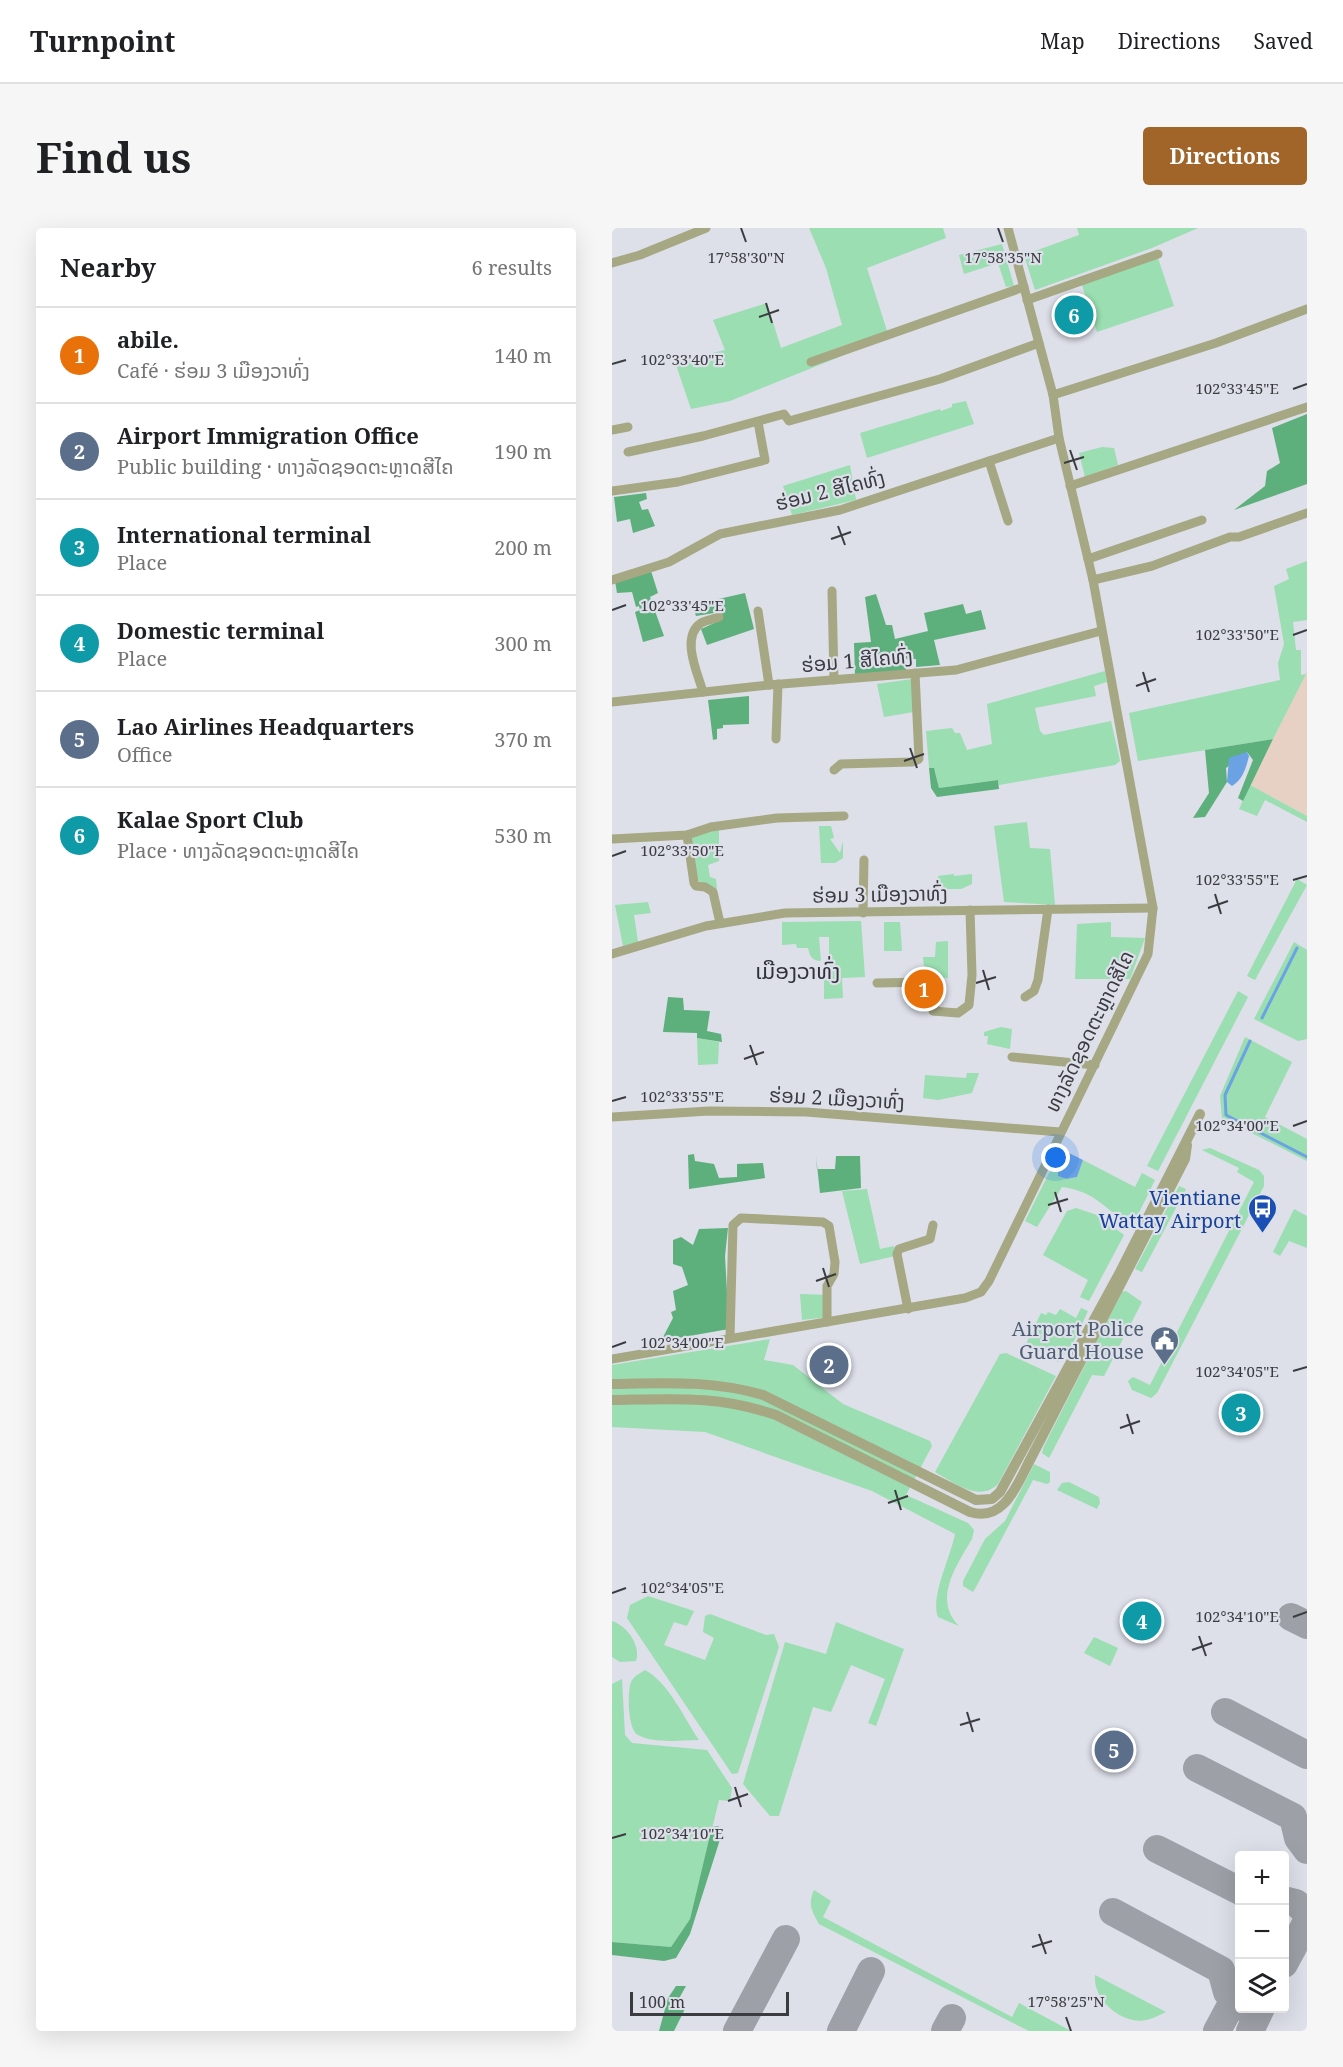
<!DOCTYPE html>
<meta charset="utf-8">
<style>
:root{--surface:#fff;--page:#f6f6f6;--text:#202124;--muted:#757577;--line:#e0e0e0;--accent:#a26529}
body{margin:0;font-family:"Noto Serif","Noto Sans Lao",serif;background:var(--page);color:var(--text)}
.controls{position:absolute;right:18px;bottom:18px;display:grid;overflow:hidden;border-radius:6px;box-shadow:0 6px 24px #0002}
.controls button{width:54px;height:54px;display:grid;place-items:center;padding:0;border:0;border-bottom:2px solid var(--line);background:var(--surface);color:var(--text);font:30px sans-serif}
.scale{position:absolute;left:18px;bottom:15px;width:159px;box-sizing:border-box;padding-left:6px;border:3px solid #3b3c40;border-top:0;font-size:16px;line-height:21px;white-space:nowrap;color:#3b3c40;-webkit-text-stroke:4px #dddfe9;paint-order:stroke}
.you{position:absolute;left:444px;top:930px;width:21px;height:21px;margin:-15px;border:4px solid #fff;border-radius:50%;background:#1a73e8;box-shadow:0 0 0 9px #1a73e833}
.badge{display:grid;place-items:center;width:39px;height:39px;border-radius:50%;background:var(--accent);color:#fff;font-size:20px;font-weight:700}
.pin{position:absolute;translate:-50% -50%;border:3px solid #fff;box-shadow:0 2px 6px #0006}
.list{margin:0;padding:0;list-style:none}
h2{display:flex;justify-content:space-between;align-items:center;height:78px;margin:0;padding:0 24px;font-size:26px}
h2 small{font-size:20px;font-weight:400;color:var(--muted)}
.list li{display:grid;grid-template-columns:39px 1fr auto;gap:18px;align-items:center;box-sizing:border-box;height:96px;padding:0 24px;border-top:2px solid var(--line)}
.list b{display:block;font-size:22px;white-space:nowrap}
.list p{margin:0;font-size:20px;white-space:nowrap;color:var(--muted)}
.list em{font-size:20px;font-style:normal;color:var(--muted)}
.icon{flex:none;width:33px;height:33px;fill:none;stroke:currentColor;stroke-width:2;stroke-linecap:round;stroke-linejoin:round}
.map{position:relative;flex:none;width:695px;height:1803px;overflow:hidden;border-radius:6px}
header{display:flex;align-items:center;gap:36px;box-sizing:border-box;height:84px;padding:0 30px;background:var(--surface);border-bottom:2px solid var(--line)}
header strong{font-size:28px}
nav{display:flex;gap:33px;margin-inline-start:auto;font-size:21px}
.intro{display:flex;align-items:center;justify-content:space-between;box-sizing:border-box;height:144px;padding:0 36px}
h1{margin:0;font-size:42px}
.button{padding:15px 27px;border-radius:6px;background:var(--accent);color:#fff;font-size:21px;font-weight:700}
main{display:flex;gap:36px;padding:0 36px}
aside{flex:1;background:var(--surface);border-radius:6px;box-shadow:0 6px 24px #0002}
.map>svg:first-child{display:block}
</style>
<header>
<strong>Turnpoint</strong>
<nav><a>Map</a><a>Directions</a><a>Saved</a></nav>
</header>
<div class="intro"><h1>Find us</h1><a class="button">Directions</a></div>
<main>
<aside>
<h2>Nearby<small>6 results</small></h2>
<ul class="list">
<li><span class="badge" style="background:#e8710a">1</span><div><b>abile.</b><p>Café · ຮ່ອມ 3 ເມືອງວາທົ່ງ</p></div><em>140 m</em></li>
<li><span class="badge" style="background:#5c6f8a">2</span><div><b>Airport Immigration Office</b><p>Public building · ທາງລັດຊອດຕະຫຼາດສີໄຄ</p></div><em>190 m</em></li>
<li><span class="badge" style="background:#0f9aa8">3</span><div><b>International terminal</b><p>Place</p></div><em>200 m</em></li>
<li><span class="badge" style="background:#0f9aa8">4</span><div><b>Domestic terminal</b><p>Place</p></div><em>300 m</em></li>
<li><span class="badge" style="background:#5c6f8a">5</span><div><b>Lao Airlines Headquarters</b><p>Office</p></div><em>370 m</em></li>
<li><span class="badge" style="background:#0f9aa8">6</span><div><b>Kalae Sport Club</b><p>Place · ທາງລັດຊອດຕະຫຼາດສີໄຄ</p></div><em>530 m</em></li>
</ul>
</aside>
<div class="map">
<svg width="695" height="1803" viewBox="0 0 695 1803">
<rect width="100%" height="100%" fill="#dddfe9"/>
<path fill="#e6d1c4" d="M695,443V588L638,557Z"/>
<g fill="#9adeb1">
<path d="M197,0H331L334,10L255,40L277,109L118,173L79,181L63,134L113,122L101,92L155,75L169,120L230,97L214,40Z"/>
<path d="M465,0H586L540,20L423,62L412,27L467,7Z"/>
<path d="M390,16L402,58L394,59L386,35L352,46L347,27Z"/>
<path d="M546,30L562,78L485,104L469,54Z"/>
<path d="M354,173L362,196L255,230L248,205L328,181L329,183L340,179V176Z"/>
<path d="M490,219L502,220L506,237L473,249L467,225Z"/>
<path d="M238,237L244,272L180,287L171,258Z"/>
<path d="M695,333V392L681,394L684,422H689V447L694,446L661,511L526,533L517,485L668,452L666,435L672,416L662,358L677,351L674,341Z"/>
<path d="M493,443L495,454L482,458L484,468L423,480L428,503L432,507L499,493L508,533L503,537L387,557L386,552L327,560L323,543L317,540L314,503L340,500L343,505H348L355,522L380,516L375,476Z"/>
<path d="M300,451L302,484L272,489L265,456Z"/>
<path d="M638,557L695,588V594L653,572L645,588L627,581Z"/>
<path d="M415,594L418,620L438,621L443,677L392,674L382,598Z"/>
<path d="M207,598H219L222,610L218,611L228,625L231,613V630L223,635H209Z"/>
<path d="M107,601V633L96,637L98,649L104,651L105,662L85,652L80,611L81,606Z"/>
<path d="M342,646V648L360,646V656L349,661H326V648Z"/>
<path d="M685,651L695,657L643,752L635,748Z"/>
<path d="M36,674L39,685L22,687L26,714L11,718L3,677Z"/>
<path d="M249,693L253,749L230,750L231,770L212,771V747L217,746V709H207L209,733C200,733 198,728 196,720H185L184,716L170,717V694Z"/>
<path d="M272,694H288L290,723H272Z"/>
<path d="M499,694V709L533,710L518,751H463L465,696Z"/>
<path d="M336,713V750L313,749L311,729H323L324,714Z"/>
<path d="M682,714L695,722V811L686,813L642,791Z"/>
<path d="M626,763L636,769L546,943L535,938Z"/>
<path d="M389,799L400,801L398,821L375,816L376,808H372V804Z"/>
<path d="M633,809L680,834L653,889L695,911V933L610,890L608,868Z"/>
<path d="M85,810L107,814L106,836L86,837Z"/>
<path d="M355,845H367L360,865L326,872L311,870L313,847L354,850Z"/>
<path d="M598,920L647,942L652,948V958L545,1165L539,1170L520,1162L516,1153L521,1149L538,1157L642,954L625,944L627,940L590,922Z"/>
<path d="M449,921L455,924L446,938V947L455,951L465,949L471,932L523,959L530,945L543,952L521,997C492,983 487,964 450,959L425,999L413,993Z"/>
<path d="M567,958L574,961L530,1044L523,1041Z"/>
<path d="M255,961L268,1021L282,1018L283,1028L248,1036L230,963Z"/>
<path d="M464,980L485,987L512,1007L477,1073L468,1069L476,1052L431,1027L455,983Z"/>
<path d="M682,981L695,988V1020L677,1013L668,1028L661,1024Z"/>
<path d="M514,1063L530,1074L492,1148L480,1147L437,1230L430,1225L432,1218L510,1064Z"/>
<path d="M188,1066L218,1067L216,1089L190,1092Z"/>
<path d="M469,1080L476,1083L460,1117L446,1134L413,1118L429,1085L434,1087L436,1084L444,1087L448,1081L464,1090Z"/>
<path d="M158,1111L152,1132L181,1137L231,1176L318,1213L320,1218L294,1267L356,1295L362,1302L360,1311C345,1337 320,1371 347,1398L326,1389C318,1369 339,1328 343,1306L260,1263L93,1204L0,1199V1137Z"/>
<path d="M394,1125L444,1148L386,1256C367,1275 341,1254 323,1244L388,1126Z"/>
<path d="M422,1236L438,1244V1254L435,1256L421,1252L364,1359L361,1364L351,1358V1353L373,1311L393,1293Z"/>
<path d="M457,1254L487,1269L488,1275L485,1281L445,1262L450,1255Z"/>
<path d="M36,1368L82,1383L75,1398L62,1394L52,1417L93,1432L102,1410L91,1404L93,1388L98,1386L154,1407L162,1406L167,1419L126,1545L120,1546L15,1390L18,1377Z"/>
<path d="M0,1393C15,1398 29,1417 24,1433L8,1434L0,1429Z"/>
<path d="M224,1394L292,1421L264,1498L256,1495L273,1451L239,1437L219,1484L201,1479L167,1588H158L131,1556L173,1414L214,1426Z"/>
<path d="M482,1409L506,1420L498,1438L472,1425Z"/>
<path d="M33,1442C57,1455 72,1490 87,1512C69,1512 42,1516 26,1507C16,1502 15,1465 19,1454C22,1448 27,1446 33,1442Z"/>
<path d="M10,1451L13,1507L20,1515L95,1522L120,1560L118,1573L107,1572L78,1691L59,1719L0,1714V1456Z"/>
<path d="M202,1662L219,1673L211,1689L400,1789L407,1775L459,1803H417L207,1696C199,1682 196,1676 202,1662Z"/>
<path d="M483,1747L554,1784C544,1789 532,1795 521,1792C501,1788 481,1768 483,1747Z"/>
</g>
<g fill="#5db07c">
<path d="M695,186V256L622,282L653,258L655,243L668,235L660,200Z"/>
<path d="M34,265L35,271L27,274L30,282L36,281L43,298L21,305L18,291L5,294L2,269Z"/>
<path d="M39,343L46,365L38,369L52,408L31,414L23,384L28,382L27,378L24,379L20,364L5,365L3,353Z"/>
<path d="M133,365L142,401L95,417L89,401L111,391L108,384L84,388L80,377Z"/>
<path d="M264,366L274,397H280L283,411L316,403L312,385L351,376L354,386L369,382L374,401L322,412L328,437L304,439V431H294V443L243,447L242,415L259,414L253,369Z"/>
<path d="M137,468V496L111,497V500L105,501V511L101,512L96,472Z"/>
<path d="M661,511L631,573L626,570L641,532L635,524L614,540L615,554L593,589L581,590L597,565L593,522Z"/>
<path d="M317,540H322L327,560L386,552L387,561L325,569L319,560Z"/>
<path d="M56,769L71,770L72,782L98,783L95,803L109,806L110,814L85,810V805L51,804Z"/>
<path d="M82,926L83,933L102,936L107,950L125,949V936L151,935L153,950L77,961L76,927Z"/>
<path d="M204,928L205,941H223L224,928H248L249,960L208,965Z"/>
<path d="M116,1000L113,1028L117,1101L49,1113L61,1090L59,1084L64,1082L61,1063L76,1057L70,1039L61,1036V1012L69,1009L81,1017L87,1001Z"/>
<path d="M106,1598L111,1602L78,1706L64,1730L52,1733L0,1727V1714L59,1719L78,1691L100,1599Z"/>
<path d="M64,1758H74L65,1774L74,1779L62,1803H47L56,1770Z"/>
</g>
<g fill="#6ba2e3">
<path d="M635,524L637,528C634,540 631,551 620,558L615,554L617,530Z"/>
<path d="M455,924L471,932L465,949L455,951L446,948V938Z"/>
</g>
<g fill="none" stroke-linecap="round" stroke-linejoin="round">
<g stroke="#6ba2e3" stroke-width="3">
<path d="M650,790L685,720"/>
<path d="M638,813L613,867L614,887L695,929"/>
</g>
<g stroke="#9ea0a8" stroke-width="28">
<path d="M679,1389L695,1397"/>
<path d="M613,1484L695,1527"/>
<path d="M585,1540L681,1589L686,1610L695,1622"/>
<path d="M545,1621L628,1663"/>
<path d="M672,1672L684,1675L695,1685"/>
<path d="M501,1684L609,1742L615,1764L628,1779"/>
<path d="M672,1736L695,1693"/>
<path d="M125,1803L174,1711"/>
<path d="M229,1803L259,1743"/>
<path d="M333,1803L340,1790"/>
<path d="M605,1803L628,1760"/>
<path d="M638,1803L649,1780"/>
</g>
<g stroke="#a6a783" stroke-width="9">
<path d="M0,35L28,27L94,0"/>
<path d="M415,72L546,26"/>
<path d="M199,134L412,59"/>
<path d="M441,167L604,115L695,81"/>
<path d="M0,202L16,199"/>
<path d="M16,224L91,208L172,186L177,193L328,151L427,115"/>
<path d="M377,233L396,293"/>
<path d="M458,258L695,179"/>
<path d="M0,263L66,254L153,232L146,194"/>
<path d="M476,331L590,292"/>
<path d="M0,352L57,334L108,306L228,282L447,210"/>
<path d="M481,352L540,338L618,309H627L695,285"/>
<path d="M220,363L222,452"/>
<path d="M146,383L157,457"/>
<path d="M91,464C86,446 68,409 89,395C94,392 102,391 107,389"/>
<path d="M0,474L157,457L344,442L489,403"/>
<path d="M164,511L166,456"/>
<path d="M222,542L229,536L300,534L307,531L303,445"/>
<path d="M75,607L82,655L84,658L93,659L101,664L108,695"/>
<path d="M0,611L75,607L99,599L165,590L232,588"/>
<path d="M251,685L252,632"/>
<path d="M0,726L94,698L173,685L541,680"/>
<path d="M265,755L318,754L322,756L323,783"/>
<path d="M413,769L422,763L426,752L436,681"/>
<path d="M321,783L346,785L357,777L360,747L358,682"/>
<path d="M400,829L483,837"/>
<path d="M0,889L97,883L194,884L448,904"/>
<path d="M296,1081L285,1026L287,1021L318,1011L321,997"/>
<path d="M118,1109L121,997L129,990L211,994L217,998L223,1034L222,1046L215,1058V1094"/>
<path d="M0,1131L353,1070L369,1064L377,1053L536,726L541,680L481,352L447,210L441,167L396,0"/>
</g>
<g stroke="#a6a783" stroke-width="10">
<path d="M0,1156C52,1155 100,1152 151,1167L364,1272L380,1271L388,1264L507,1046L588,886"/>
<path d="M0,1172C61,1171 106,1167 164,1187L358,1284C393,1295 406,1254 419,1230L573,931L575,917"/>
</g>
</g>
<path fill="none" stroke="#3b3c40" stroke-width="2" d="M129,0L134,14M386,0L391,14M154,75L160,95M147,89L167,82M0,136L14,132M681,161L695,156M458,222L465,242M452,235L472,229M226,298L233,317M219,311L239,304M0,382L14,377M681,407L695,402M531,444L537,464M524,458L544,451M298,520L305,540M292,533L312,526M0,628L14,623M681,652L695,648M603,666L609,686M596,680L616,673M371,742L377,762M364,755L384,749M138,817L145,837M132,831L152,824M0,873L14,869M681,898L695,893M443,964L449,984M436,977L456,971M211,1040L217,1059M204,1053L224,1046M0,1119L14,1114M681,1143L695,1139M515,1186L521,1206M508,1200L528,1193M283,1262L289,1282M276,1275L296,1268M0,1365L14,1360M681,1389L695,1384M587,1408L594,1428M580,1422L600,1415M355,1484L361,1504M348,1497L368,1491M123,1559L129,1579M116,1573L136,1566M0,1610L14,1606M427,1706L434,1726M420,1719L440,1713M454,1789L459,1803"/>
<defs>
<symbol id="bus-pin" viewBox="-11 -11 22 30"><path d="M0 17L-7.5 6A9.5 9.5 0 1 1 7.5 6Z" fill="#1a4fb4" stroke="#dddfe9"/><path d="M-5-6H5V4H4V6H2V4H-2V6H-4V4H-5ZM-3.5-4V0h7V-4ZM-3.5 1.2v1.5H-2V1.2ZM2 1.2v1.5H3.5V1.2Z" fill="#fff"/></symbol>
<symbol id="civic-pin" viewBox="-11 -11 22 30"><path d="M0 17L-7.5 6A9.5 9.5 0 1 1 7.5 6Z" fill="#5c6f8a" stroke="#dddfe9"/><path d="M-.6-6.5H3V-4.5H.6V-3L4-1V1h2V6H-6V1h2V-1L-.6-3ZM-1.2 2.5V6h2.4V2.5Z" fill="#fff"/></symbol>
</defs>
<g fill-rule="evenodd">
<use href="#bus-pin" x="634" y="964" width="33" height="45"/>
<use href="#civic-pin" x="536" y="1096" width="33" height="45"/>
</g>
<g text-anchor="middle" dominant-baseline="central" stroke-width="4.5" stroke-linejoin="round" paint-order="stroke">
<g font-size="20" fill="#3b3c40" stroke="#dddfe9">
<text transform="translate(218 262) rotate(-14)">ຮ່ອມ 2 ສີໄຄທົ່ງ</text>
<text transform="translate(245 432) rotate(-5)">ຮ່ອມ 1 ສີໄຄທົ່ງ</text>
<text transform="translate(268 666) rotate(-1)">ຮ່ອມ 3 ເມືອງວາທົ່ງ</text>
<text transform="translate(477 803) rotate(-64)">ທາງລັດຊອດຕະຫຼາດສີໄຄ</text>
<text transform="translate(225 870) rotate(3)">ຮ່ອມ 2 ເມືອງວາທົ່ງ</text>
</g>
<g font-size="20" fill="#164399" stroke="#dddfe9" text-anchor="end">
<text x="629" y="969">Vientiane<tspan x="629" dy="23">Wattay Airport</tspan></text>
</g>
<g font-size="20" fill="#4e5e75" stroke="#dddfe9" text-anchor="end">
<text x="532" y="1100">Airport Police<tspan x="532" dy="23">Guard House</tspan></text>
</g>
<g font-size="22" fill="#303139" stroke="#dddfe9">
<text x="186" y="742">ເມືອງວາທົ່ງ</text>
</g>
</g>
<g font-size="15" text-anchor="middle" fill="#3b3c40" stroke="#dddfe9" stroke-width="4.5" stroke-linejoin="round" paint-order="stroke">
<text x="134" y="35">17°58'30"N</text>
<text x="391" y="35">17°58'35"N</text>
<text x="70" y="137">102°33'40"E</text>
<text x="625" y="166">102°33'45"E</text>
<text x="70" y="383">102°33'45"E</text>
<text x="625" y="412">102°33'50"E</text>
<text x="70" y="628">102°33'50"E</text>
<text x="625" y="657">102°33'55"E</text>
<text x="70" y="874">102°33'55"E</text>
<text x="625" y="903">102°34'00"E</text>
<text x="70" y="1120">102°34'00"E</text>
<text x="625" y="1149">102°34'05"E</text>
<text x="70" y="1365">102°34'05"E</text>
<text x="625" y="1394">102°34'10"E</text>
<text x="70" y="1611">102°34'10"E</text>
<text x="454" y="1779">17°58'25"N</text>
</g>
</svg>
<div class="controls">
<button>+</button>
<button>−</button>
<button><svg class="icon" aria-label="layers" viewBox="0 0 24 24"><path d="M12 4l9 5-9 5-9-5zM3 14l9 5 9-5"/></svg></button>
</div>
<div class="scale">100 m</div>
<div class="you"></div>
<div class="pin badge" style="left:312px;top:761px;background:#e8710a">1</div>
<div class="pin badge" style="left:217px;top:1137px;background:#5c6f8a">2</div>
<div class="pin badge" style="left:629px;top:1185px;background:#0f9aa8">3</div>
<div class="pin badge" style="left:530px;top:1393px;background:#0f9aa8">4</div>
<div class="pin badge" style="left:502px;top:1522px;background:#5c6f8a">5</div>
<div class="pin badge" style="left:462px;top:87px;background:#0f9aa8">6</div>
</div>
</main>
